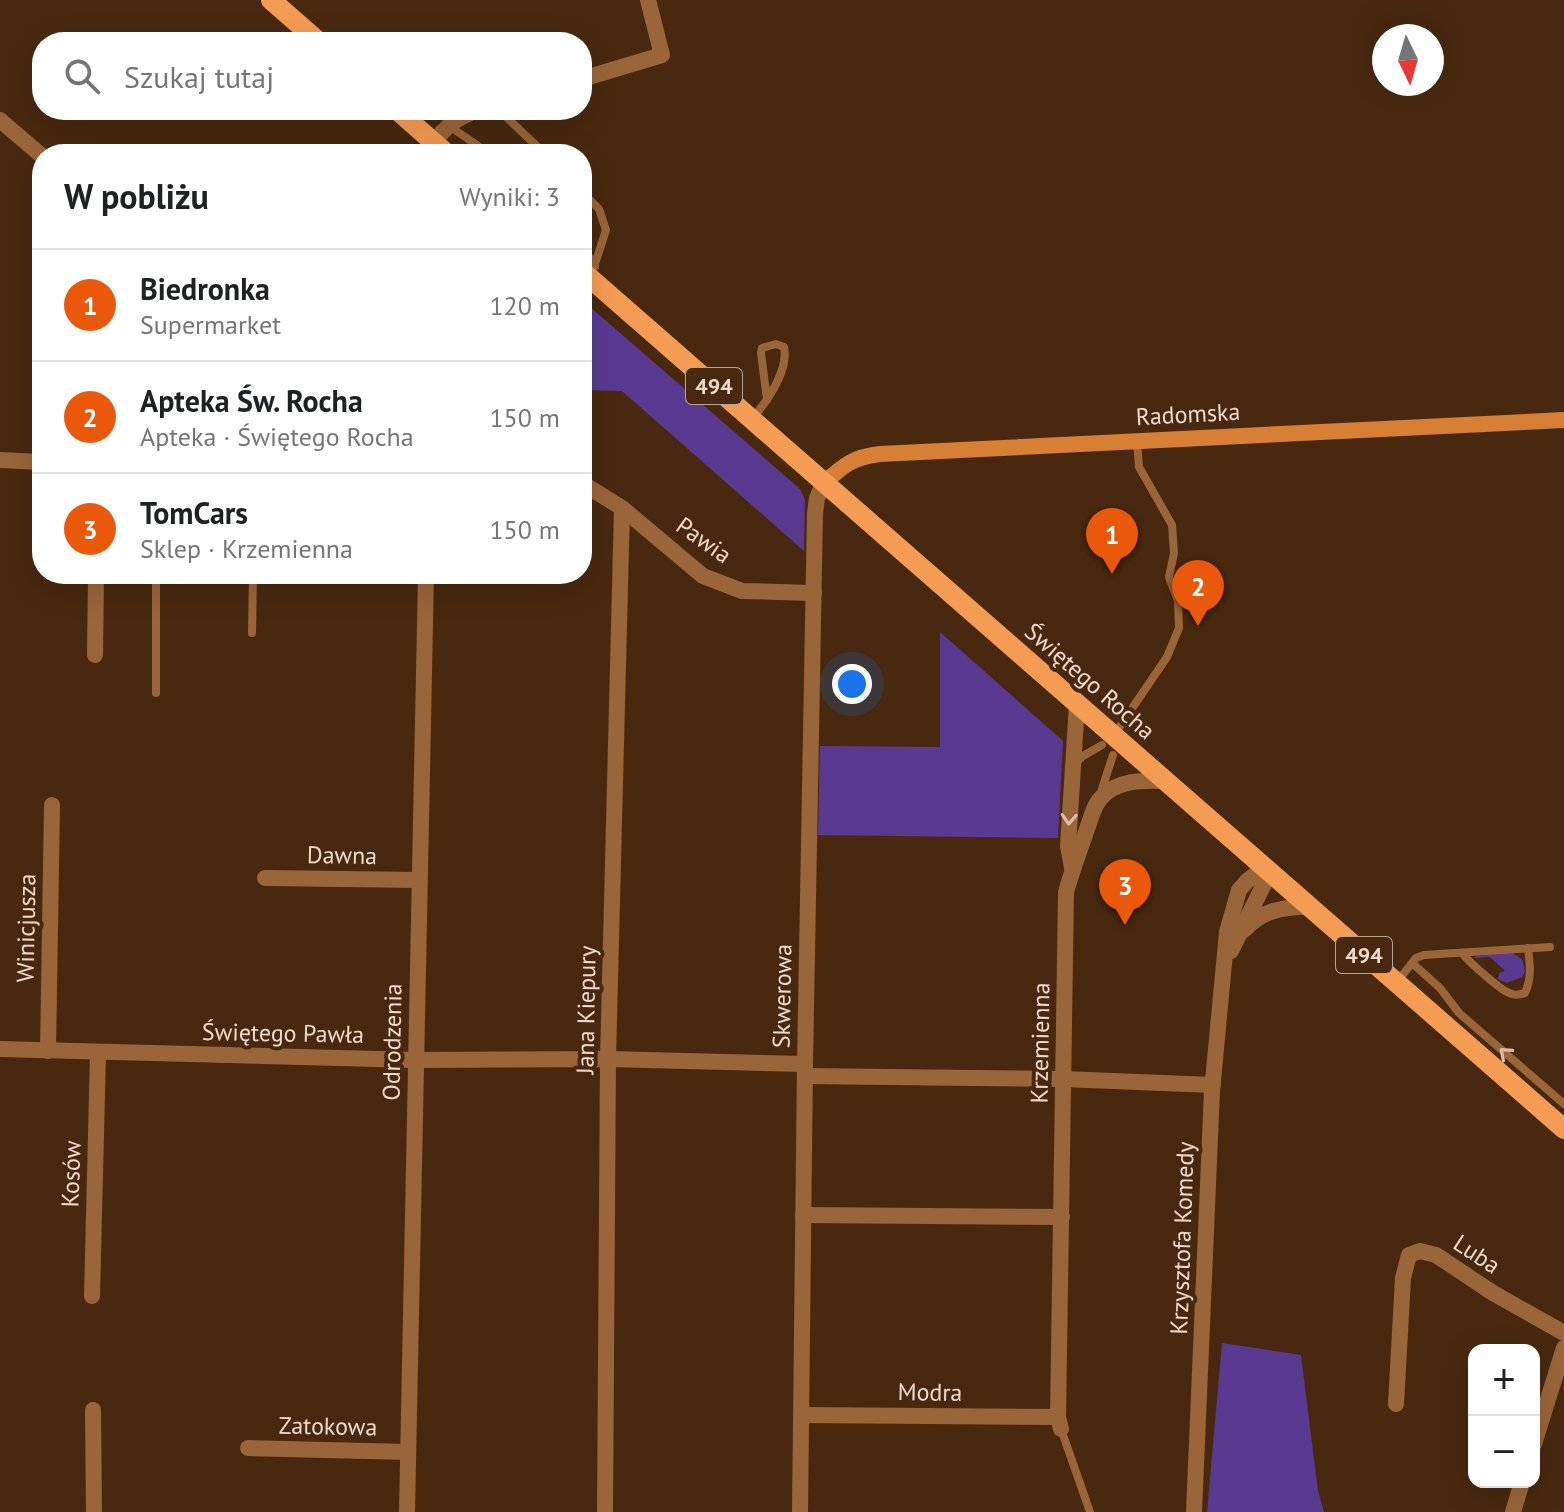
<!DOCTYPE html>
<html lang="pl">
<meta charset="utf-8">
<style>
:root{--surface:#fff;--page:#f2f2f2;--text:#202124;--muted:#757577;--line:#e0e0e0;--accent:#ea580c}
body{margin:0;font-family:"PT Sans",sans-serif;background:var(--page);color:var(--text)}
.controls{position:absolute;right:24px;bottom:24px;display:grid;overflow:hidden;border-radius:16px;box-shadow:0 8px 32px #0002}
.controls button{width:72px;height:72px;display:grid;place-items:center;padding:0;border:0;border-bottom:2px solid var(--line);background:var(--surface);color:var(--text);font:40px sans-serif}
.compass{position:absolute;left:1372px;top:24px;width:72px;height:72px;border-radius:50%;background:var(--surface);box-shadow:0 8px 32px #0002;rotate:175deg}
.you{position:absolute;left:852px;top:684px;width:28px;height:28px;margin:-20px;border:6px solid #fff;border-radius:50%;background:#1a73e8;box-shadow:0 0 0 12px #1a73e833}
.badge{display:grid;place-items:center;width:52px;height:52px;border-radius:50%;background:var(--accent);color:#fff;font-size:26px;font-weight:700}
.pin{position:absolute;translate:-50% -66px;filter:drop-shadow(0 2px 4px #0008)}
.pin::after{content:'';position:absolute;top:42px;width:28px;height:24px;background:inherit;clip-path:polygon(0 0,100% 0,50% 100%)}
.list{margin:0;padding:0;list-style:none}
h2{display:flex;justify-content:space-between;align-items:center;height:104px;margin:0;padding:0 32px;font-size:34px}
h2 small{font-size:26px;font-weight:400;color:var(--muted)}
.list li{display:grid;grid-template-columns:52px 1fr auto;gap:24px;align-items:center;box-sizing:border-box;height:112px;padding:0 32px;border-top:2px solid var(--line)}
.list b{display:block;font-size:30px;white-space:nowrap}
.list p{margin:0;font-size:26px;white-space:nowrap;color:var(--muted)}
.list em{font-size:26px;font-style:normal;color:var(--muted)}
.icon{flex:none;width:44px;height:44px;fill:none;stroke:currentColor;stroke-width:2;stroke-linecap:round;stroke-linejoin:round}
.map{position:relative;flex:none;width:1564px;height:1512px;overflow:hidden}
.search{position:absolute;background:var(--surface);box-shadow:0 8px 32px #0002;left:32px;top:32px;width:560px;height:88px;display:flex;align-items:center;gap:20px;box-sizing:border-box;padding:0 28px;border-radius:32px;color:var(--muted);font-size:30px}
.panel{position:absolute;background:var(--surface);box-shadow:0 8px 32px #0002;left:32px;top:144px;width:560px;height:440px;border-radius:32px}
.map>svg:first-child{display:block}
</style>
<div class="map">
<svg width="1564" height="1512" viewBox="0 0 1564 1512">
<rect width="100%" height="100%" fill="#482910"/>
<g fill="#5a3a90">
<path d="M582,300L800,489L805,500L804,551L622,391L582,390Z"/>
<path d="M940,632L1063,741L1058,838L818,835L820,746L940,747Z"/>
<path d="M1512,953L1522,959L1525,971L1522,977L1507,983L1498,979L1499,973L1505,971L1490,957L1474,958L1476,956Z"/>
<path d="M1222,1343L1301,1355L1318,1491L1324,1512H1207Z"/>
</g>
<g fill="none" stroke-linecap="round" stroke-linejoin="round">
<g stroke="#9b653a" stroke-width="8">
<path d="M499,110L545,154"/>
<path d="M449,126L490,154"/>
<path d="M582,192L599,209L606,230L595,264"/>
<path d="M582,244L595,267"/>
<path d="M753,418C767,401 789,370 784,347L776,344L762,348L761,353L767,400"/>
<path d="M156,574V693"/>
<path d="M252,633L253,574"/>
<path d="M1114,735L1167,657L1179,628L1178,601L1169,577L1174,553L1172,525L1139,467L1137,441"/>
<path d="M1075,764L1083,756L1102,745"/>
<path d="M1100,795L1113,755"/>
<path d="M1462,953C1469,962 1502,992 1512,994C1518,996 1519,994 1525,993C1532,978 1530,964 1528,948"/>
<path d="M1412,963L1440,988L1459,1013L1564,1104"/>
<path d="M1397,982L1416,958L1424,955L1550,947"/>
<path d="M1061,1429L1090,1512"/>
</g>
<g stroke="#9b653a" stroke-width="16">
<path d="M582,79L662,55L648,0"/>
<path d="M0,120L42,156"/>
<path d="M432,152C436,131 458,117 478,110"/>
<path d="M0,460L42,462"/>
<path d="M582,483L622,508L703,576L742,591L814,593"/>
<path d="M95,655L96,574"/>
<path d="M1072,868L1068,846L1077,704"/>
<path d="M265,878L419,880"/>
<path d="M1244,930C1264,909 1282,908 1310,906"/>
<path d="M1231,951L1265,882L1268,870"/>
<path d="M0,1049L415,1060L608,1059L805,1064"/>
<path d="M48,1051L52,805"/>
<path d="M805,1076L1063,1079L1213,1085"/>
<path d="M803,1215L1062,1217"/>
<path d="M92,1296L98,1053"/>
<path d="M1396,1404L1403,1278L1409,1255L1420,1251L1436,1255L1493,1293L1564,1333"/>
<path d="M93,1410L94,1512"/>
<path d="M802,1415L1058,1417"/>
<path d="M1061,1429L1058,1417L1066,892C1072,871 1079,852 1086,832C1090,822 1093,806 1101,798C1116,780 1143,780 1165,781"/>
<path d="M1534,1444L1564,1348"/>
<path d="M248,1448L408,1452"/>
<path d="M407,1512L426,574"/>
<path d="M605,1512L608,1059L622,508"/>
<path d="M800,1512L805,1064L815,513L817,498L824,483"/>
<path d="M1194,1512L1212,1091L1227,932L1239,890L1247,881L1265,867"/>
<path d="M1513,1512L1522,1482"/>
</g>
<path stroke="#d67f35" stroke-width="16" d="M824,483C844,465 853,457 880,454L1564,420"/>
<g stroke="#f59c54" stroke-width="20">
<path d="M271,0L319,42"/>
<path d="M397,110L447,154"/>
<path d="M582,271L1564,1129"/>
</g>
</g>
<defs><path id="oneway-chevron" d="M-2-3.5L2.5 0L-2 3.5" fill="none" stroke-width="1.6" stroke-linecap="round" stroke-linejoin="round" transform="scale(2)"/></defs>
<g stroke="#d9bda8">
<use href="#oneway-chevron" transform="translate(1069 819) rotate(93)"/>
<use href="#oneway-chevron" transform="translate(1505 1053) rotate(-139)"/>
</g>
<g text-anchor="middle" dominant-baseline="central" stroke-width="8" stroke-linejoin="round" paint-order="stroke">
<g fill="#482910" stroke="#bca594" stroke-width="2">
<rect x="686" y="368" width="56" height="36" rx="6"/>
<rect x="1336" y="937" width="56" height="36" rx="6"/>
</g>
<g font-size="22" font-weight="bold" fill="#eedacc">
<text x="714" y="386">494</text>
<text x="1364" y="955">494</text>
</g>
<g font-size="24" fill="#eedacc" stroke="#482910">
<text transform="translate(1188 414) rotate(-3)">Radomska</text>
<text transform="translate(704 540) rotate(35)">Pawia</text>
<text transform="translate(1090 681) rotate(41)">Świętego Rocha</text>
<text transform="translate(342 855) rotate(1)">Dawna</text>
<text transform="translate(26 928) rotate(-89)">Winicjusza</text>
<text transform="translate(782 996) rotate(-89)">Skwerowa</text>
<text transform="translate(586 1010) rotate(-89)">Jana Kiepury</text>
<text transform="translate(283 1033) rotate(1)">Świętego Pawła</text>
<text transform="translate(392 1042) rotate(-89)">Odrodzenia</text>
<text transform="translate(1040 1043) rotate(-89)">Krzemienna</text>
<text transform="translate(71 1174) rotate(-88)">Kosów</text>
<text transform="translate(1182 1238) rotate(-88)">Krzysztofa Komedy</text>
<text transform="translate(1477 1254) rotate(33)">Luba</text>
<text transform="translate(930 1392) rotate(1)">Modra</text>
<text transform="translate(328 1426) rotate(1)">Zatokowa</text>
</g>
</g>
</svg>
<div class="controls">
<button>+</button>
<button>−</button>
</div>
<svg class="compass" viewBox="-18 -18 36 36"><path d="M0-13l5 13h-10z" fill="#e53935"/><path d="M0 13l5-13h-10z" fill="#757577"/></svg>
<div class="you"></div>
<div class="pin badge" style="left:1112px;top:574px">1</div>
<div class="pin badge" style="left:1198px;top:626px">2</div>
<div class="pin badge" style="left:1125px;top:925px">3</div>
<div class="search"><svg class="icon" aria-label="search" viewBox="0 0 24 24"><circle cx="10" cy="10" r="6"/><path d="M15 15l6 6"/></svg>Szukaj tutaj</div>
<section class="panel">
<h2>W pobliżu<small>Wyniki: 3</small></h2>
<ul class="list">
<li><span class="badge">1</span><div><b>Biedronka</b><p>Supermarket</p></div><em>120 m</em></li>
<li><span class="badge">2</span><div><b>Apteka Św. Rocha</b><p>Apteka · Świętego Rocha</p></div><em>150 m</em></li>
<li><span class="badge">3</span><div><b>TomCars</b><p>Sklep · Krzemienna</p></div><em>150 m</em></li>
</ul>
</section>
</div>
